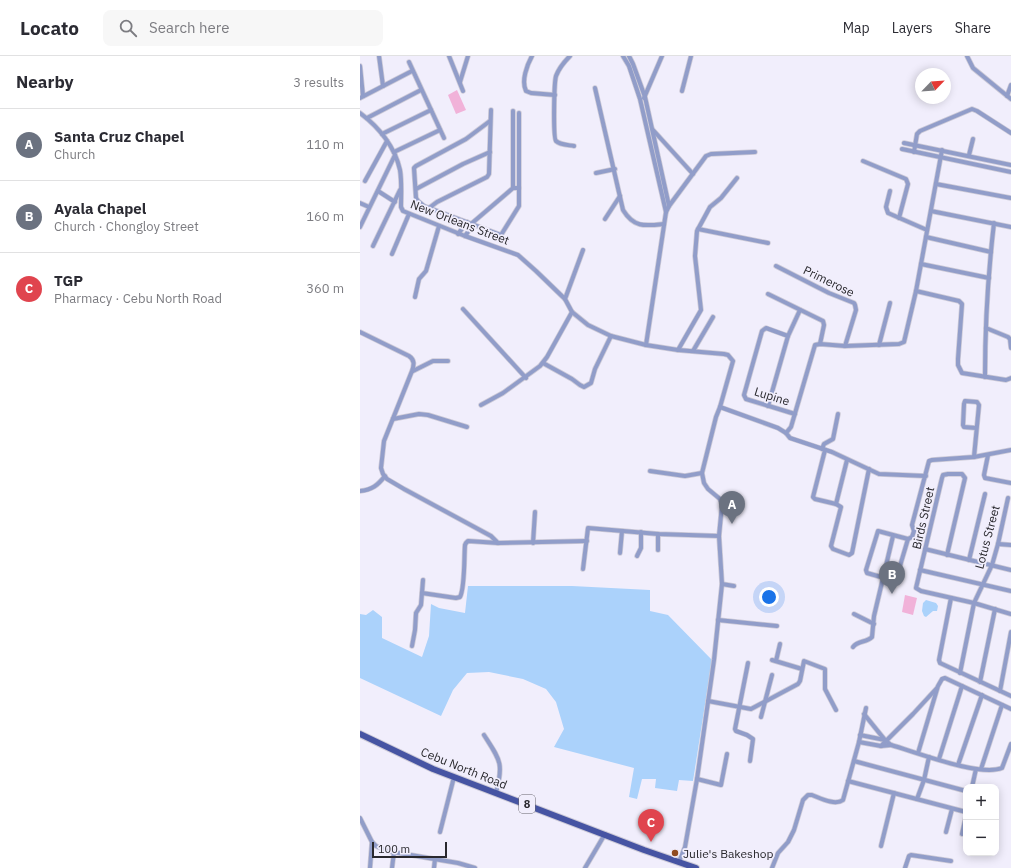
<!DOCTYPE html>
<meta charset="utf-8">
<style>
:root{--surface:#fff;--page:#f7f7f7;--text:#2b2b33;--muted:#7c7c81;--line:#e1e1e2;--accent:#904b21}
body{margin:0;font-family:"IBM Plex Sans",sans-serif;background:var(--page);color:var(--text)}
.controls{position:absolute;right:12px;bottom:12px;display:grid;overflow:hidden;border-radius:8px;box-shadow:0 2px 10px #0003}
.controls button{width:36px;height:36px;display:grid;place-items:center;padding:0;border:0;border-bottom:1px solid var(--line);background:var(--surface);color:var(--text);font:20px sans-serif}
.compass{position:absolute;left:555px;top:12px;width:36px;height:36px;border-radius:50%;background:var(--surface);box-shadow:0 2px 10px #0003;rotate:65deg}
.scale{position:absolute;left:12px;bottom:10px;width:75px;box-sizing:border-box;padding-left:4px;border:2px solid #29282d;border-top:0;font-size:11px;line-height:14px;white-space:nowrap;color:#29282d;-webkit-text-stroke:3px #f1eefc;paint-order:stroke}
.you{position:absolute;left:409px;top:541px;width:14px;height:14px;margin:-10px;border:3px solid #fff;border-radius:50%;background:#1a73e8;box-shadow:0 0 0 6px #1a73e833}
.badge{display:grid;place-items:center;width:26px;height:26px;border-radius:50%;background:var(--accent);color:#fff;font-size:13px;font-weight:700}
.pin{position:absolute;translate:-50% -33px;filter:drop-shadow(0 1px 2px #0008)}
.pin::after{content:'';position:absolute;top:21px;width:14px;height:12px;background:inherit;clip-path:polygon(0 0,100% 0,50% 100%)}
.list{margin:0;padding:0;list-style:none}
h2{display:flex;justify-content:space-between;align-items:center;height:52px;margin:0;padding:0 16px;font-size:17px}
h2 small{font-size:13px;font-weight:400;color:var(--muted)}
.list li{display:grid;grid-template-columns:26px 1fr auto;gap:12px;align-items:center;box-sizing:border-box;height:72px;padding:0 16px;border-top:1px solid var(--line)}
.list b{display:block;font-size:15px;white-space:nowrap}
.list p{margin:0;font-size:13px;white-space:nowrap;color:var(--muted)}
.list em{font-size:13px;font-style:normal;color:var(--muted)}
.icon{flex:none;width:22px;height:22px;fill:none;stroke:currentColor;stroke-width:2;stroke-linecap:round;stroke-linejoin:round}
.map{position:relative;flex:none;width:651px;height:812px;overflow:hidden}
header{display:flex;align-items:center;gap:24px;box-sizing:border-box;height:56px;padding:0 20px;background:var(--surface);border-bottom:1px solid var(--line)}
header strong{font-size:19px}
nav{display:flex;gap:22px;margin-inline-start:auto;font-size:14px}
.search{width:280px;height:36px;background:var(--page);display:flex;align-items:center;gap:10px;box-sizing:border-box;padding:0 14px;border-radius:8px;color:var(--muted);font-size:15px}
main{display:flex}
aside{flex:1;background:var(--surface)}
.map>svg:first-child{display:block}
</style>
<header>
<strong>Locato</strong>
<div class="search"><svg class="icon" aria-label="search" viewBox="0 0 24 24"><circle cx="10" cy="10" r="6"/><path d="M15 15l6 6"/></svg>Search here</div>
<nav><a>Map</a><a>Layers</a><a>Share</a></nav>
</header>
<main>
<aside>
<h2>Nearby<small>3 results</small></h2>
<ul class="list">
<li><span class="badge" style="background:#6b7280">A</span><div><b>Santa Cruz Chapel</b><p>Church</p></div><em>110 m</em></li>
<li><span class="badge" style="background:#6b7280">B</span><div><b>Ayala Chapel</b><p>Church · Chongloy Street</p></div><em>160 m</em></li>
<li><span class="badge" style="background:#e0444e">C</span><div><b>TGP</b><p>Pharmacy · Cebu North Road</p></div><em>360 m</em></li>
</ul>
</aside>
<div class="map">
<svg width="651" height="812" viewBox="0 0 651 812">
<rect width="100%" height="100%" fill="#f1eefc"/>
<g fill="#f1b2d9">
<path d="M97,34L106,54L96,58L88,39Z"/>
<path d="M545,539L557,542L553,559L542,556Z"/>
</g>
<g fill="#abd2fb">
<path d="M108,530H212L290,534V555L308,559L352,604L333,725L319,724L317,735L295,732L296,723H282L277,743L269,741L274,712L194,691L204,673L196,646L186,633L163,623L129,616L107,617L93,634L81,660L0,622V558L6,559L13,554L22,561V582L62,601L69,580L71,548L79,552L105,557Z"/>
<path d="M566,544L576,547L578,550L577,555H573L566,561L564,560L562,555L563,547Z"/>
</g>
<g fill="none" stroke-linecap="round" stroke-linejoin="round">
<defs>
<g id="minor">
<path d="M19,0L23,30"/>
<path d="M89,0L103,35"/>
<path d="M172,0C167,9 161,25 166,35L171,37L195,39"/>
<path d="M210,0C204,6 199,12 196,20C194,27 193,82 196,85C200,89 209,89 214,90"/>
<path d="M263,0L269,10L280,43L306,156"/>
<path d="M269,0L273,8L285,41L309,150"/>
<path d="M607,0L613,12L651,43"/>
<path d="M49,6L84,82"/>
<path d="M0,10L3,40"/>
<path d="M100,26L108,0"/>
<path d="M235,32L263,154C274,172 285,170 304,168"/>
<path d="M322,35L331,0"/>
<path d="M647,40L651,29"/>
<path d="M0,42L52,15"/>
<path d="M284,42L302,0"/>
<path d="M0,57C19,71 35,91 40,114C42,126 41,139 41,151L43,155L105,180L158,199L176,215L205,243L212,256L228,269L251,280L286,289L318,294L364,298L368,299L373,305L360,351L356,361L342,417L344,427L348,433L360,443L362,449L359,480L362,528L354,604L337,723L325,791L319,806"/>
<path d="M7,62L61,34"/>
<path d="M130,65L106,83L56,110L54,112L56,142L58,145L64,150L141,179L159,150V57"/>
<path d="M293,74L333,118"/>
<path d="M22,78L71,54"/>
<path d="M544,87L651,109"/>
<path d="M542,93L651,116"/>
<path d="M34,96L80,74"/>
<path d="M554,96L557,78L560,75L612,53L617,55L651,77"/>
<path d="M609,99L613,83"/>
<path d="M503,105L546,123L548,128L539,162"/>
<path d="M236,117L255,113"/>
<path d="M5,125L27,85"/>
<path d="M576,128L651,142"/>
<path d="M153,132V55"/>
<path d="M56,133L103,108L130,96"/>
<path d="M18,135L35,146"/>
<path d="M530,135L526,151L528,157L567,174"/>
<path d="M0,147L9,151"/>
<path d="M69,152L77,146L127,121L129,118L131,54"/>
<path d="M571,155L651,171"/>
<path d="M245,163L260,140"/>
<path d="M111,168L153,132H159"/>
<path d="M0,171L35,99"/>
<path d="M338,173L408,187"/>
<path d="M98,178L107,166"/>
<path d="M105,180L113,169"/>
<path d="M566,181L631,196"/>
<path d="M13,190L40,134"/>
<path d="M32,198L49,158"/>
<path d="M561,208L629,222"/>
<path d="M416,210L469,237L494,247L495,249L496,254L485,290"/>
<path d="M556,235L599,245L602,248L598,303V309L602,317L646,324L651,322"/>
<path d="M408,238L463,265L464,269L460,288"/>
<path d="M55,241L59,223L66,215L79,170"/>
<path d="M205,243L223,194"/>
<path d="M103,253L166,322"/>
<path d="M626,272L648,281L650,283L651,292"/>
<path d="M0,276L49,300C55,304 54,309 52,315L24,385L21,412L23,418L27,423L44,433L131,480L138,487"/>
<path d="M428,280L406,272L402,275L384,339L386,343L435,358"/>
<path d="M286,289L306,156L309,150L346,100L351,98L395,96"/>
<path d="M519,289L530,247"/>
<path d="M318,294L341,254L335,200L337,175L350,151L361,142L377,122"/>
<path d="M333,295L353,261"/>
<path d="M183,307L212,323L220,329L224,331L231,327L235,313L251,280"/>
<path d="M53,315L73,305H88"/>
<path d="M625,321C625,270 628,218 634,167"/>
<path d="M121,349L143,337L180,310L187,301L212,256"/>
<path d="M408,350L428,280L440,254"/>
<path d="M360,351L418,372L426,377"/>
<path d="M33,363L59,358L68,359L107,371"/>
<path d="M462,393L464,388L473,383L478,358"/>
<path d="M465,394L453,441L455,443L476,448L481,451L471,490L473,493L489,499L492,497L509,413"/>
<path d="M628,399L624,419L625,422L651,427"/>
<path d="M614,401L619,349L617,346L605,345L604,348L603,369L604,371L616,372"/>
<path d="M290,415L325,420L342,417"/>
<path d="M566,420L519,418L472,396L430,382L426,377L431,371L455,289L460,288L485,290L539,288L544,286L556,235L582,94"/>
<path d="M0,435C12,434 18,429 25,420"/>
<path d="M476,448L487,404"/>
<path d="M173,487L175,456"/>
<path d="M638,488L651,489"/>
<path d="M565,493L651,514"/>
<path d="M298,494V478"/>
<path d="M260,497L262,475"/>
<path d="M587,499L605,422L602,418H588L583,419L582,422L556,532L561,535L614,547L651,558"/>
<path d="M277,500L281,492V476"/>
<path d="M609,504L625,438"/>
<path d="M223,513L228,472L298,478L359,480"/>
<path d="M560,514L651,535"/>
<path d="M535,525L507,517L506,514L518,475L548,483L552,481L554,475L552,469L569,405L572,404L614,401L651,394"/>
<path d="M362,528L374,530"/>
<path d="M534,530L548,483"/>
<path d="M62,537L96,542L100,541C105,532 104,501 105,489L106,487L108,485L138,487L227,485"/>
<path d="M591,542L579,604L580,607L651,640"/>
<path d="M494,558L514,568"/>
<path d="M358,564L417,570"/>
<path d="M52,590L55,574L56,557L61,549L63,524"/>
<path d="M493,591C498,584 506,587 512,581L514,560L533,480"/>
<path d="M412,604L442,613"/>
<path d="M416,605L420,588"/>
<path d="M388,607L375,673L376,675L387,679L393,683L390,705"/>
<path d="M600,617L614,547L632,509L638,488L648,442"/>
<path d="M620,626L635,553"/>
<path d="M640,635L651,576"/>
<path d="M348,645L391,653L438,628L440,625L444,605L465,613V633L476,654"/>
<path d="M504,658L525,684"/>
<path d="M401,661L412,619"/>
<path d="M124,679C140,704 144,707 136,737"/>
<path d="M500,679L525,684L531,689C556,696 619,721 642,712L651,688"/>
<path d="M499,686L521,690L531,689"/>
<path d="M521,690L553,658L577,632"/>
<path d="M558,697L578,630L582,623L585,622L651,653"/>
<path d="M579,703L602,630"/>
<path d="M494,705L606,735"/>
<path d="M598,709L622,639"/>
<path d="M621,713L642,649"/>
<path d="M337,723L361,729L367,698"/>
<path d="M488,725L606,756"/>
<path d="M612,731L616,713"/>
<path d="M557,743L564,724L569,701"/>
<path d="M0,762L12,786L16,790L27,795L98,807L115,812"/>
<path d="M80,776L94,721"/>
<path d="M586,776L592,753"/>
<path d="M602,778L606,760"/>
<path d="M521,790L534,737"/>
<path d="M10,812L12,786"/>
<path d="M32,812L34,796"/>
<path d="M74,812L75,803"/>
<path d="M225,812L245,778"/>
<path d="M412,812L418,797L428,786L434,774L443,744L448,739H452C460,742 475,750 483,744L499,686L506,652"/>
<path d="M545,812L549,800L551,799L591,805"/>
</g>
<path id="primary" d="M0,678L73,713L284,794L336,812"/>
</defs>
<use href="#minor" stroke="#cdcad7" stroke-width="5.5"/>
<use href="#primary" stroke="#cdcad7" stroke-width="8"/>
<use href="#minor" stroke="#919dc9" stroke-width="4"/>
<use href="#primary" stroke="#4654a3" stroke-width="6"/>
</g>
<circle fill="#904b21" stroke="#f1eefc" stroke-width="1.5" cx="315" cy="797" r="4"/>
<g text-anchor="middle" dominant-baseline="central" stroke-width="3.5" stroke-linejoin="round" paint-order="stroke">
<rect fill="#f1eefc" stroke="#65636b" stroke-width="1" x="159" y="739" width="16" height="18" rx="3"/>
<g font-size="11" font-weight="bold" fill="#29282d">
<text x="167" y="748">8</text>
</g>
<g font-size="12" fill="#29282d" stroke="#f1eefc">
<text transform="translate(100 166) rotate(21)">New Orleans Street</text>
<text transform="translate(469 225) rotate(26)">Primerose</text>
<text transform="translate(412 340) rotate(17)">Lupine</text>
<text transform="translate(563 462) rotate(-77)">Birds Street</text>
<text transform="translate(627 481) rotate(-75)">Lotus Street</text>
<text transform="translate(104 712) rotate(22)">Cebu North Road</text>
</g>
<g font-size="12" fill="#29282d" stroke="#f1eefc" text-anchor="start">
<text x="323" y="797">Julie's Bakeshop</text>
</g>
</g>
</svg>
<div class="controls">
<button>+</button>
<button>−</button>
</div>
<svg class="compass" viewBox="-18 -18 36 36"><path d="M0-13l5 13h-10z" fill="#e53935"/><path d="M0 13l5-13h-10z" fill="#7c7c81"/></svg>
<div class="scale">100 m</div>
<div class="you"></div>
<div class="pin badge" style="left:372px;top:468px;background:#6b7280">A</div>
<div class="pin badge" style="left:532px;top:538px;background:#6b7280">B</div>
<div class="pin badge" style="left:291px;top:786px;background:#e0444e">C</div>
</div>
</main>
